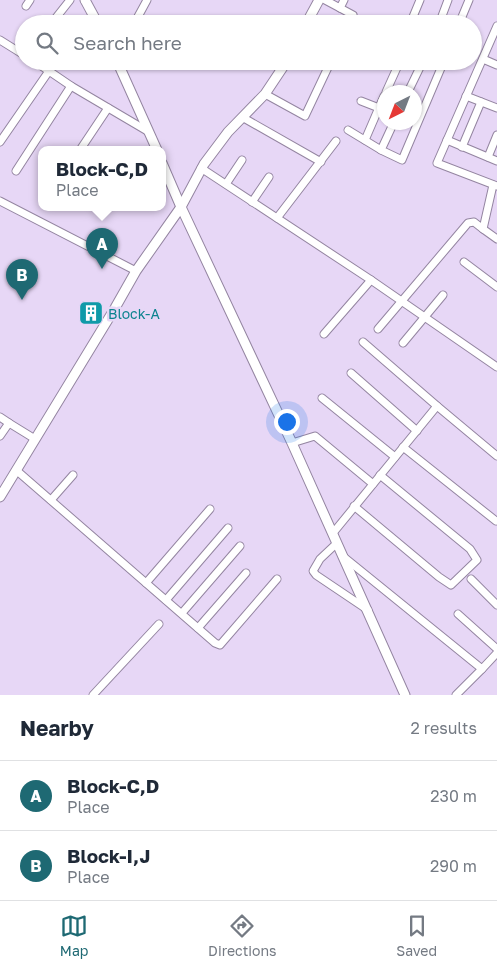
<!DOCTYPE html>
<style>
:root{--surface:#fff;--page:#f2f2f3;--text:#1f2937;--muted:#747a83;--line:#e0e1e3;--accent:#1e6973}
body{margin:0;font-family:"Golos Text",sans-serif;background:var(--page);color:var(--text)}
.compass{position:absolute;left:377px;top:85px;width:45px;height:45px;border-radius:50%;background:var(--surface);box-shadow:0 1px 4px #0004;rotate:222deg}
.you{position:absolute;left:286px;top:421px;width:18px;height:18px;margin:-12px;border:4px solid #fff;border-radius:50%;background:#1a73e8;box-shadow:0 0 0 8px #1a73e833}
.badge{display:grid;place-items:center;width:32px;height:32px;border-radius:50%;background:var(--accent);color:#fff;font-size:16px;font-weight:700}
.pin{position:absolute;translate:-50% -41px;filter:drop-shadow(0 1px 2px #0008)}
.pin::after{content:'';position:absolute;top:26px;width:18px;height:15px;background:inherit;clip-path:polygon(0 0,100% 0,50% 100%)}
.popup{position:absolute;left:38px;top:146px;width:128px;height:65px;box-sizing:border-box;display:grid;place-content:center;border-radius:10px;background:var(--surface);filter:drop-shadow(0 1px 4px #0005);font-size:16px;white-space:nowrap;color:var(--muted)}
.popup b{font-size:19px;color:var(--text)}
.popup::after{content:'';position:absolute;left:50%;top:100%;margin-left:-10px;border:10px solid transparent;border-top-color:var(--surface)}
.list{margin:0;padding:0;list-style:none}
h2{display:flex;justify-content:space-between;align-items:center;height:65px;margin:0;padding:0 20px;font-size:21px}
h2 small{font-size:16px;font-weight:400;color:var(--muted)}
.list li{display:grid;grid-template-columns:32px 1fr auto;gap:15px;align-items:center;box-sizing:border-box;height:70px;padding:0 20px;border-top:1px solid var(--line)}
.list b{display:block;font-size:19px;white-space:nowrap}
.list p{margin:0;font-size:16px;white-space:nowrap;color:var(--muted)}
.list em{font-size:16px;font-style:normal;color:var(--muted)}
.icon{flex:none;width:28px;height:28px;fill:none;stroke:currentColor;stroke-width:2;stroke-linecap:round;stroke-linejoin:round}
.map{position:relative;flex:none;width:497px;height:695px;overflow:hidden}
.search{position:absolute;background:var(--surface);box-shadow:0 1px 4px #0004;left:15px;right:15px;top:15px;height:55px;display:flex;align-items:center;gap:12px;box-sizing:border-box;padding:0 18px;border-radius:28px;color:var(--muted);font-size:19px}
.sheet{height:205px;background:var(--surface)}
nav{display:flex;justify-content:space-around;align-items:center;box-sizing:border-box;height:70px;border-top:1px solid var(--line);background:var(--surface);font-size:14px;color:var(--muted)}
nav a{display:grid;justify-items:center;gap:2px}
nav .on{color:var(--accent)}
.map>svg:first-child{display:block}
</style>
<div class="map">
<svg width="497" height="695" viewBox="0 0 497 695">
<rect width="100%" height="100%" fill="#e7d7f6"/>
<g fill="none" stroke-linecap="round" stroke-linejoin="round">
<defs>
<g id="minor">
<path d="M325,0L340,8L344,0"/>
<path d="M26,6L30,0"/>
<path d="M340,8L353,15L349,24"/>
<path d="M51,24L70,0"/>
<path d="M134,24L147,0"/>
<path d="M410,24L420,0"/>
<path d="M439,24L448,0"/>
<path d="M459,24L469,0"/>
<path d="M497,26L437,163L497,186"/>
<path d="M0,40L24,55"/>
<path d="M483,59L497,65"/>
<path d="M34,61L49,71"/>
<path d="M386,92L400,61"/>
<path d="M408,92L423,61"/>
<path d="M265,94L305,116L331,61"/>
<path d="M466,96L497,108"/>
<path d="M361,101L379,108"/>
<path d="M242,117L321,162"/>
<path d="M394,122L381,150L402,160L444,61"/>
<path d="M348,130L381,150"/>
<path d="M365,140L384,96"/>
<path d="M447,140L497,161"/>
<path d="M0,142L49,71L71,86L149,132"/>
<path d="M462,147L481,102"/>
<path d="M80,150L108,108"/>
<path d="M488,157L497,135"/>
<path d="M201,168L371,280L497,367"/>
<path d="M16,171L71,86"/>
<path d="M226,184L242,160"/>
<path d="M0,201L136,271"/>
<path d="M252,202L269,177"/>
<path d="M277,218L336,141"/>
<path d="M483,229L497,239"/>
<path d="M464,262L497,287"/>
<path d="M378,329L468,223L474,222L483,229L493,185"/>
<path d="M324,334L371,280"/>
<path d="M403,343L443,295"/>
<path d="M351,373L417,431"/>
<path d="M322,398L395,457"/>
<path d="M437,406L497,456"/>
<path d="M0,417L9,423"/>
<path d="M0,436L9,423L35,439"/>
<path d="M292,443L315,436L373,484"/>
<path d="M403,447L496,521"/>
<path d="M16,470L215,643L220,645L277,579"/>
<path d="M51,500L73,475"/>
<path d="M354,506L439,577L451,585L477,560L470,549L380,475"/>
<path d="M333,533L437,406L363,342"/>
<path d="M337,543L320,559L313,571L316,575L368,610"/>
<path d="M345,558L482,669L497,653"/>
<path d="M471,579L497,605"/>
<path d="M146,583L210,509"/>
<path d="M166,600L228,528"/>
<path d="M182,613L240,546"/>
<path d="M458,614L497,649"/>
<path d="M198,628L246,573"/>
<path d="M93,695L159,624"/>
<path d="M456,695L482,669"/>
</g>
<g id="tertiary">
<path d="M85,0L98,24"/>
<path d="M306,24L319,0"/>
<path d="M117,61L157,150"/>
<path d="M162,163L181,207L292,443L405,695"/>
<path d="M0,497L115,308L136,271L181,207L204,164L228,132L265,94L287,61"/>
</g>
</defs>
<use href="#minor" stroke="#9485a1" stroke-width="9"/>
<use href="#tertiary" stroke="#9485a1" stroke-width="11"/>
<use href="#minor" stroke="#fff" stroke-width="7"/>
<use href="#tertiary" stroke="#fff" stroke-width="9"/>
</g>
<defs>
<symbol id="building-square" viewBox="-11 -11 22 22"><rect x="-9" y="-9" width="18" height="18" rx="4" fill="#0f9aa8" stroke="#e7d7f6"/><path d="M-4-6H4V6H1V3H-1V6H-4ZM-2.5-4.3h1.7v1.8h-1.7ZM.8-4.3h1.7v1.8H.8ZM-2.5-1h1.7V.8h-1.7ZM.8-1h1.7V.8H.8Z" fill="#fff"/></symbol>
</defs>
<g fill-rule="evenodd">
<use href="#building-square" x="77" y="299" width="28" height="28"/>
</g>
<g text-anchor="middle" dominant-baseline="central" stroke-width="5" stroke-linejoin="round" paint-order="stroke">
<g font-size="14" fill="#0d838f" stroke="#e7d7f6" text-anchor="start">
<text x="108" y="313">Block-A</text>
</g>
</g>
</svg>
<svg class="compass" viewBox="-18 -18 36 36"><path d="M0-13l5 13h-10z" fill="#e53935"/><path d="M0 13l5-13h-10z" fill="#747a83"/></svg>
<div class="you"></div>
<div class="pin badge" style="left:102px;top:269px">A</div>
<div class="popup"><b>Block-C,D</b>Place</div>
<div class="pin badge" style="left:22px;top:300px">B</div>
<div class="search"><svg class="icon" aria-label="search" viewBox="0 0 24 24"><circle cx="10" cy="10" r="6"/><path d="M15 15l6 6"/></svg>Search here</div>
</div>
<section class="sheet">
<h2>Nearby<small>2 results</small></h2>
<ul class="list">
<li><span class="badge">A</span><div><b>Block-C,D</b><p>Place</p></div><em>230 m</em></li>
<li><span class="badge">B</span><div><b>Block-I,J</b><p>Place</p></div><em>290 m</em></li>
</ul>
</section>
<nav>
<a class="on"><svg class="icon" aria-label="map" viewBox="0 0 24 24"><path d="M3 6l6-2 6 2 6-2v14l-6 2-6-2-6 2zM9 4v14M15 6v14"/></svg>Map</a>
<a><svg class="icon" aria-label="directions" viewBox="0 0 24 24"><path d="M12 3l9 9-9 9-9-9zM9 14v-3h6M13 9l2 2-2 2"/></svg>Directions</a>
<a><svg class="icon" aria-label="saved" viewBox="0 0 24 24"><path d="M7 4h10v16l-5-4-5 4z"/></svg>Saved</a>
</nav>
